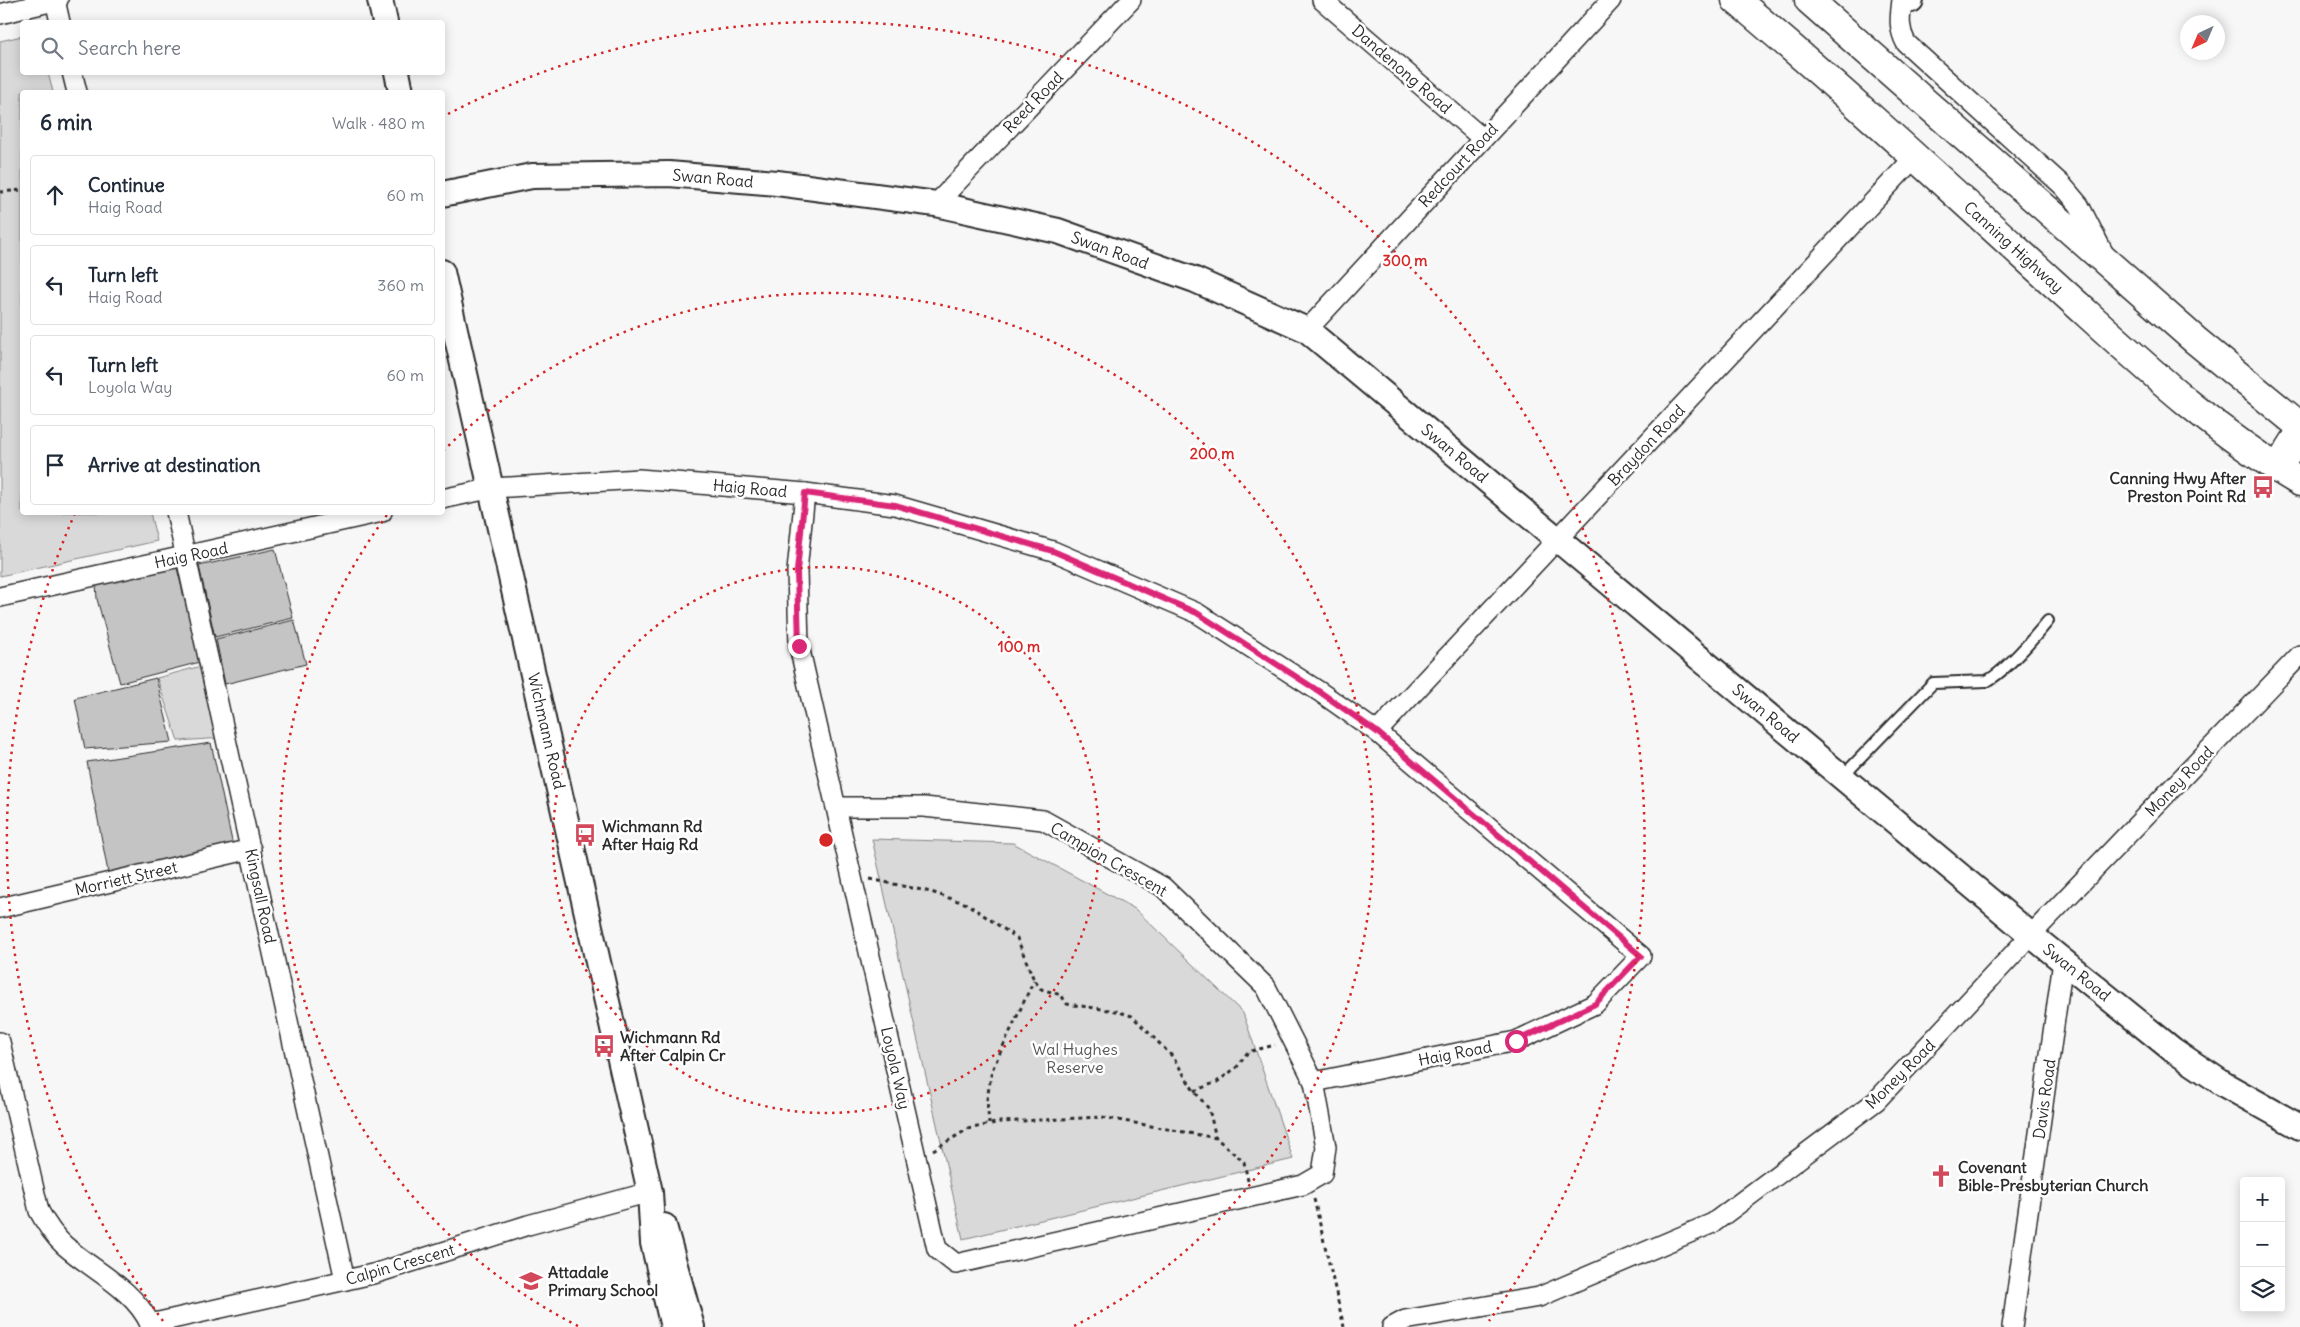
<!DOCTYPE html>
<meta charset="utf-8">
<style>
:root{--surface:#fff;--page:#f2f2f3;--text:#1f2937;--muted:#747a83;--line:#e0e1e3}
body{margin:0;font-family:Delius,sans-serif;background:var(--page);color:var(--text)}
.controls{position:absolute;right:15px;bottom:15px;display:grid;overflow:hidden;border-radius:5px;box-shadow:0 2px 12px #0003}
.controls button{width:45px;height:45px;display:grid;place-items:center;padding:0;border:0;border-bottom:1px solid var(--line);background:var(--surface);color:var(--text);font:25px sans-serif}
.compass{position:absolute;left:2180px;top:15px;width:45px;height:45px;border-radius:50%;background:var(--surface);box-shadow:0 2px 12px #0003;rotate:224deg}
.stop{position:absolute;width:15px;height:15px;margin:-11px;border:4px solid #db2777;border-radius:50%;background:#fff}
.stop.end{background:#db2777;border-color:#fff;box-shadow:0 1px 5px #0008}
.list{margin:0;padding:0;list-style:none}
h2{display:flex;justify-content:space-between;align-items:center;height:65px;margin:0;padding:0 20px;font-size:21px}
h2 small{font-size:16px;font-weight:400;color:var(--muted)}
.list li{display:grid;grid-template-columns:32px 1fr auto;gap:15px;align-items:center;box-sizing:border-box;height:80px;margin:0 10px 10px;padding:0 10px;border:1px solid var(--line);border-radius:5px}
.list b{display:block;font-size:19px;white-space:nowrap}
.list p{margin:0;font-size:16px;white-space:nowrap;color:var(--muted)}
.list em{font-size:16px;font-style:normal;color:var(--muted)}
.icon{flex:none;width:28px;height:28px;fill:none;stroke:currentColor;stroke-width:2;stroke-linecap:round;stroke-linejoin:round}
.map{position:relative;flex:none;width:2300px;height:1327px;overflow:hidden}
.search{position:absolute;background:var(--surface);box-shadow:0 2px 12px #0003;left:20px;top:20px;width:425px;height:55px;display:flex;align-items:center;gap:12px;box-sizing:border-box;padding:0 18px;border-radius:5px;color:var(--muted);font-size:19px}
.panel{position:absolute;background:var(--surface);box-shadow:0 2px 12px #0003;left:20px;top:90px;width:425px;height:425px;border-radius:5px}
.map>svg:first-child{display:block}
</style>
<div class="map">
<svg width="2300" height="1327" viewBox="0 0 2300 1327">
<rect width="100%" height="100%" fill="#f7f7f7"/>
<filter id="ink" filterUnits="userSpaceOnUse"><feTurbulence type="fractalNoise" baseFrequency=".02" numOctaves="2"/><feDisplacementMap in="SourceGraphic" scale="10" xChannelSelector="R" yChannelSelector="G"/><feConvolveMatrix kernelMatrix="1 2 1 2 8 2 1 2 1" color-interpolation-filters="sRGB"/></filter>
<g filter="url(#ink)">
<g fill="#d9d9d9" stroke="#828282">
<path d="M22,36V72L48,73L53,92H22V512L150,513L157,541L0,576V41Z"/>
<path d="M205,665L223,738L178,741L157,678Z"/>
<path d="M872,839L1013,843L1135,909L1243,1013L1293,1159L963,1239Z"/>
</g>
<g fill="#c4c4c4" stroke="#2b2b2b">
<path d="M275,549L293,618L215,637L199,566Z"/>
<path d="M176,564L200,662L120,683L97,599L96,583Z"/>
<path d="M294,620L306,664L225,684L216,639Z"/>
<path d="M156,678L172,742L85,749L75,698Z"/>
<path d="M211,743L233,846L108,872L87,762Z"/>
</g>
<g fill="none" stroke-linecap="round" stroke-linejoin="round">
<defs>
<path id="service" d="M1842,777L1933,683L1987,681C2007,670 2033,639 2048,621"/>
<g id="minor">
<path d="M55,0L60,22"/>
<path d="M1322,0L1482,138"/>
<path d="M1902,0C1900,17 1898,28 1906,43L2063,186L2079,205L2105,256"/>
<path d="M0,14L58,0"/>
<path d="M72,72L77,92"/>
<path d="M936,204L1131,0"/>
<path d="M1307,330L1611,0"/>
<path d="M805,493L797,571L799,646L937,1249L956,1264L1303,1185L1322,1174L1326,1147L1314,1082L1266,987L1163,887L1043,820L924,807H836"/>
<path d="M442,499L493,488L639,479L805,493L895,505L1053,551L1197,613L1320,692L1377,732L1641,956L1595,1004L1516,1041L1314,1082"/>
<path d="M176,512L345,1280"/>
<path d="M0,597L382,512"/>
<path d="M1377,732L1915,157"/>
<path d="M0,908L251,849"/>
<path d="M0,1042L39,1211C46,1224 53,1235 64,1245C93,1271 133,1288 150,1324"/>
<path d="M150,1327V1324L377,1273L528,1225L650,1192"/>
<path d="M1392,1327L1405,1320L1539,1297L1713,1223L1876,1101L2031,935L2300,655"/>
<path d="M2012,1327L2063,961"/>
</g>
<g id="tertiary">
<path d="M380,0L385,22"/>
<path d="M1908,0H1911"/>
<path d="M397,72L401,92"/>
<path d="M442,194L532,176L669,174L777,183L936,204L1058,231L1195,280L1307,330L2031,935L2173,1050L2225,1085L2300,1127"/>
<path d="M442,272L650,1192L653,1243L673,1327"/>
<path d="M664,1226L692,1327"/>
</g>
<g id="trunk">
<path d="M1736,0C1844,91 1947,186 2051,281C2131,353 2207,428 2300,482"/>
<path d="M1809,0L2195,340L2300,426"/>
<path d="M2277,469L2300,433"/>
</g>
</defs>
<use href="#service" stroke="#2b2b2b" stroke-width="14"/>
<use href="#minor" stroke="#2b2b2b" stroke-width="22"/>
<use href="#tertiary" stroke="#2b2b2b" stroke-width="28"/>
<use href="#trunk" stroke="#2b2b2b" stroke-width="31"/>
<g stroke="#2b2b2b" stroke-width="3" stroke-dasharray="4 4" stroke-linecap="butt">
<path d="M0,192L22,190"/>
<path d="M870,879L931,892L967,904L1017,938L1034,980L1041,989L1061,995L1067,1004L1116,1011L1132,1016L1173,1057L1194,1091L1209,1109L1216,1138"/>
<path d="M1194,1091L1217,1082L1237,1067L1248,1052L1275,1045"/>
<path d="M989,1124L987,1099L992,1070L1034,980"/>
<path d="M933,1150L968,1129L1000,1122L1102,1117L1216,1138L1244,1162L1248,1181"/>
<path d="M1314,1199L1344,1327"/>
</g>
<use href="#service" stroke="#fff" stroke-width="10"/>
<use href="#minor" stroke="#fff" stroke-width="19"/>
<use href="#tertiary" stroke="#fff" stroke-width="24"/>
<use href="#trunk" stroke="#fff" stroke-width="28"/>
</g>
</g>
<g fill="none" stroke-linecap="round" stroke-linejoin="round" filter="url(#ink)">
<path stroke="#db2777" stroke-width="6" d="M799,646L797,571L805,493L895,505L1053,551L1197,613L1320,692L1377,732L1641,956L1595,1004L1516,1041"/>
</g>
<g fill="none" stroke="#d62828" stroke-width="2.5" stroke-dasharray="2.5 5">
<circle cx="826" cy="840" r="273"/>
<path d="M578 1326A546 546 0 0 1 387 515M443 451A546 546 0 1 1 1074 1326"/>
<path d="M163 1321A819 819 0 0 1 75 513M448 114A819 819 0 0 1 1489 1321"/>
</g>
<defs>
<symbol id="bus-bare" viewBox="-9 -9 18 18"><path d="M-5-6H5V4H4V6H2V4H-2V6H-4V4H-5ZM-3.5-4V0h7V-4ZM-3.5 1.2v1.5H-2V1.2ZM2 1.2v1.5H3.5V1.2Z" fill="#d1495b" stroke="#fff" stroke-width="2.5" paint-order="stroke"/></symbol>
<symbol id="church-bare" viewBox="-9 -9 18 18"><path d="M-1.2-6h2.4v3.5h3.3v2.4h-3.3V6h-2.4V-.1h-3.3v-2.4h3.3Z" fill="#d1495b" stroke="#fff" stroke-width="2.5" paint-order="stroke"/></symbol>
<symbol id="school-bare" viewBox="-9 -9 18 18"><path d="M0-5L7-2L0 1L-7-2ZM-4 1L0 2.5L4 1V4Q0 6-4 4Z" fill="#d1495b" stroke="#fff" stroke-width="2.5" paint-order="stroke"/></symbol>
</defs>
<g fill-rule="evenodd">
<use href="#bus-bare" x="2247" y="471" width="32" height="32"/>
<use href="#bus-bare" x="569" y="819" width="32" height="32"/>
<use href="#bus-bare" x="588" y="1030" width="32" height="32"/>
<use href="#church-bare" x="1925" y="1160" width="32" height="32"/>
<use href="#school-bare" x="515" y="1265" width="32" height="32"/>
</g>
<g text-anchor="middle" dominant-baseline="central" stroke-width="5" stroke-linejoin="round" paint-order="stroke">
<g font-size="16" fill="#2b2b2b" stroke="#fff">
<text transform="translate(1402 69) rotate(41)">Dandenong Road</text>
<text transform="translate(1033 102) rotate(-46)">Reed Road</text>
<text transform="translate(1458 165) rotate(-47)">Redcourt Road</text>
<text transform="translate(713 178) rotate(5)">Swan Road</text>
<text transform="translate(2014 247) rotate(42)">Canning Highway</text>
<text transform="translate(1110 250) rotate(20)">Swan Road</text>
<text transform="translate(1646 445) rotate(-47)">Braydon Road</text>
<text transform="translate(1455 453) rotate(40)">Swan Road</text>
<text transform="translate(750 488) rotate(5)">Haig Road</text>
<text transform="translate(191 555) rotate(-12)">Haig Road</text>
<text transform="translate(1766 713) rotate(40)">Swan Road</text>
<text transform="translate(547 731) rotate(77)">Wichmann Road</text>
<text transform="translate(2179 781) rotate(-46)">Money Road</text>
<text transform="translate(1109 859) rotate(30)">Campion Crescent</text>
<text transform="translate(126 878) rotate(-13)">Morriett Street</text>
<text transform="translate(261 896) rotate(78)">Kingsall Road</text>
<text transform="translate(2077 972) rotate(39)">Swan Road</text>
<text transform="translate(1455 1053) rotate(-11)">Haig Road</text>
<text transform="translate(896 1068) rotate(77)">Loyola Way</text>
<text transform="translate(1900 1074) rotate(-45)">Money Road</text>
<text transform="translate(2044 1099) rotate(-82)">Davis Road</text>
<text transform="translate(400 1264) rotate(-16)">Calpin Crescent</text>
</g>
<g font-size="16" font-weight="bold" fill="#2b2b2b" stroke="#fff" text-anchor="start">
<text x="2246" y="478" text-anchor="end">Canning Hwy After<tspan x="2246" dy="18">Preston Point Rd</tspan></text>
<text x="602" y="826">Wichmann Rd<tspan x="602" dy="18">After Haig Rd</tspan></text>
<text x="620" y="1037">Wichmann Rd<tspan x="620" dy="18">After Calpin Cr</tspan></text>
<text x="1958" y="1167">Covenant<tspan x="1958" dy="18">Bible-Presbyterian Church</tspan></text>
<text x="548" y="1272">Attadale<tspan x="548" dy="18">Primary School</tspan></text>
</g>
<g font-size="16" fill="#565656" stroke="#fff">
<text x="1075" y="1049">Wal Hughes<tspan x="1075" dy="18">Reserve</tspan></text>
</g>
</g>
<circle cx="826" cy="840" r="8" fill="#d62828" stroke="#fff" stroke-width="2.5"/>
<g font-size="15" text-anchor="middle" font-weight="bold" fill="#d62828" stroke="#fff" stroke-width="5" stroke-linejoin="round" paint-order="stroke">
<text x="1405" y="266">300 m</text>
<text x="1212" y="459">200 m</text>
<text x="1019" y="652">100 m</text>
</g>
</svg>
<div class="controls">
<button>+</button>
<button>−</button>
<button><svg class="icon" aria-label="layers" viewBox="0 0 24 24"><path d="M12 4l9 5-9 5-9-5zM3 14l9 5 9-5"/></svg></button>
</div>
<svg class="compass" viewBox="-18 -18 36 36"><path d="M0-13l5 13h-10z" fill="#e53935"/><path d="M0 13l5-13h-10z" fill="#747a83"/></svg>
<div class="stop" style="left:1516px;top:1041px"></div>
<div class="stop end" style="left:799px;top:646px"></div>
<div class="search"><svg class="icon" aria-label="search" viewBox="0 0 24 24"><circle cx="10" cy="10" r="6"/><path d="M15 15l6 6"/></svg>Search here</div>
<section class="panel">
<h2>6 min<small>Walk · 480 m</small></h2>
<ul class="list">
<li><svg class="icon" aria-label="ahead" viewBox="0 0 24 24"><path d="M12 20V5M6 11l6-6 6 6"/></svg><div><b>Continue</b><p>Haig Road</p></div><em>60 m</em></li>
<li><svg class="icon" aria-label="left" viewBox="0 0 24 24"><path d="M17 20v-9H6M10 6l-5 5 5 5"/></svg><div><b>Turn left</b><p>Haig Road</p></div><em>360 m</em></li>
<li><svg class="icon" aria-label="left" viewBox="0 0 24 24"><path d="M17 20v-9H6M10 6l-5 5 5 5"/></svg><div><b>Turn left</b><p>Loyola Way</p></div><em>60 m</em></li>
<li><svg class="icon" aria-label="arrive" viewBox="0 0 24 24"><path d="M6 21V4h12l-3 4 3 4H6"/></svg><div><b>Arrive at destination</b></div></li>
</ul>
</section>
</div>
